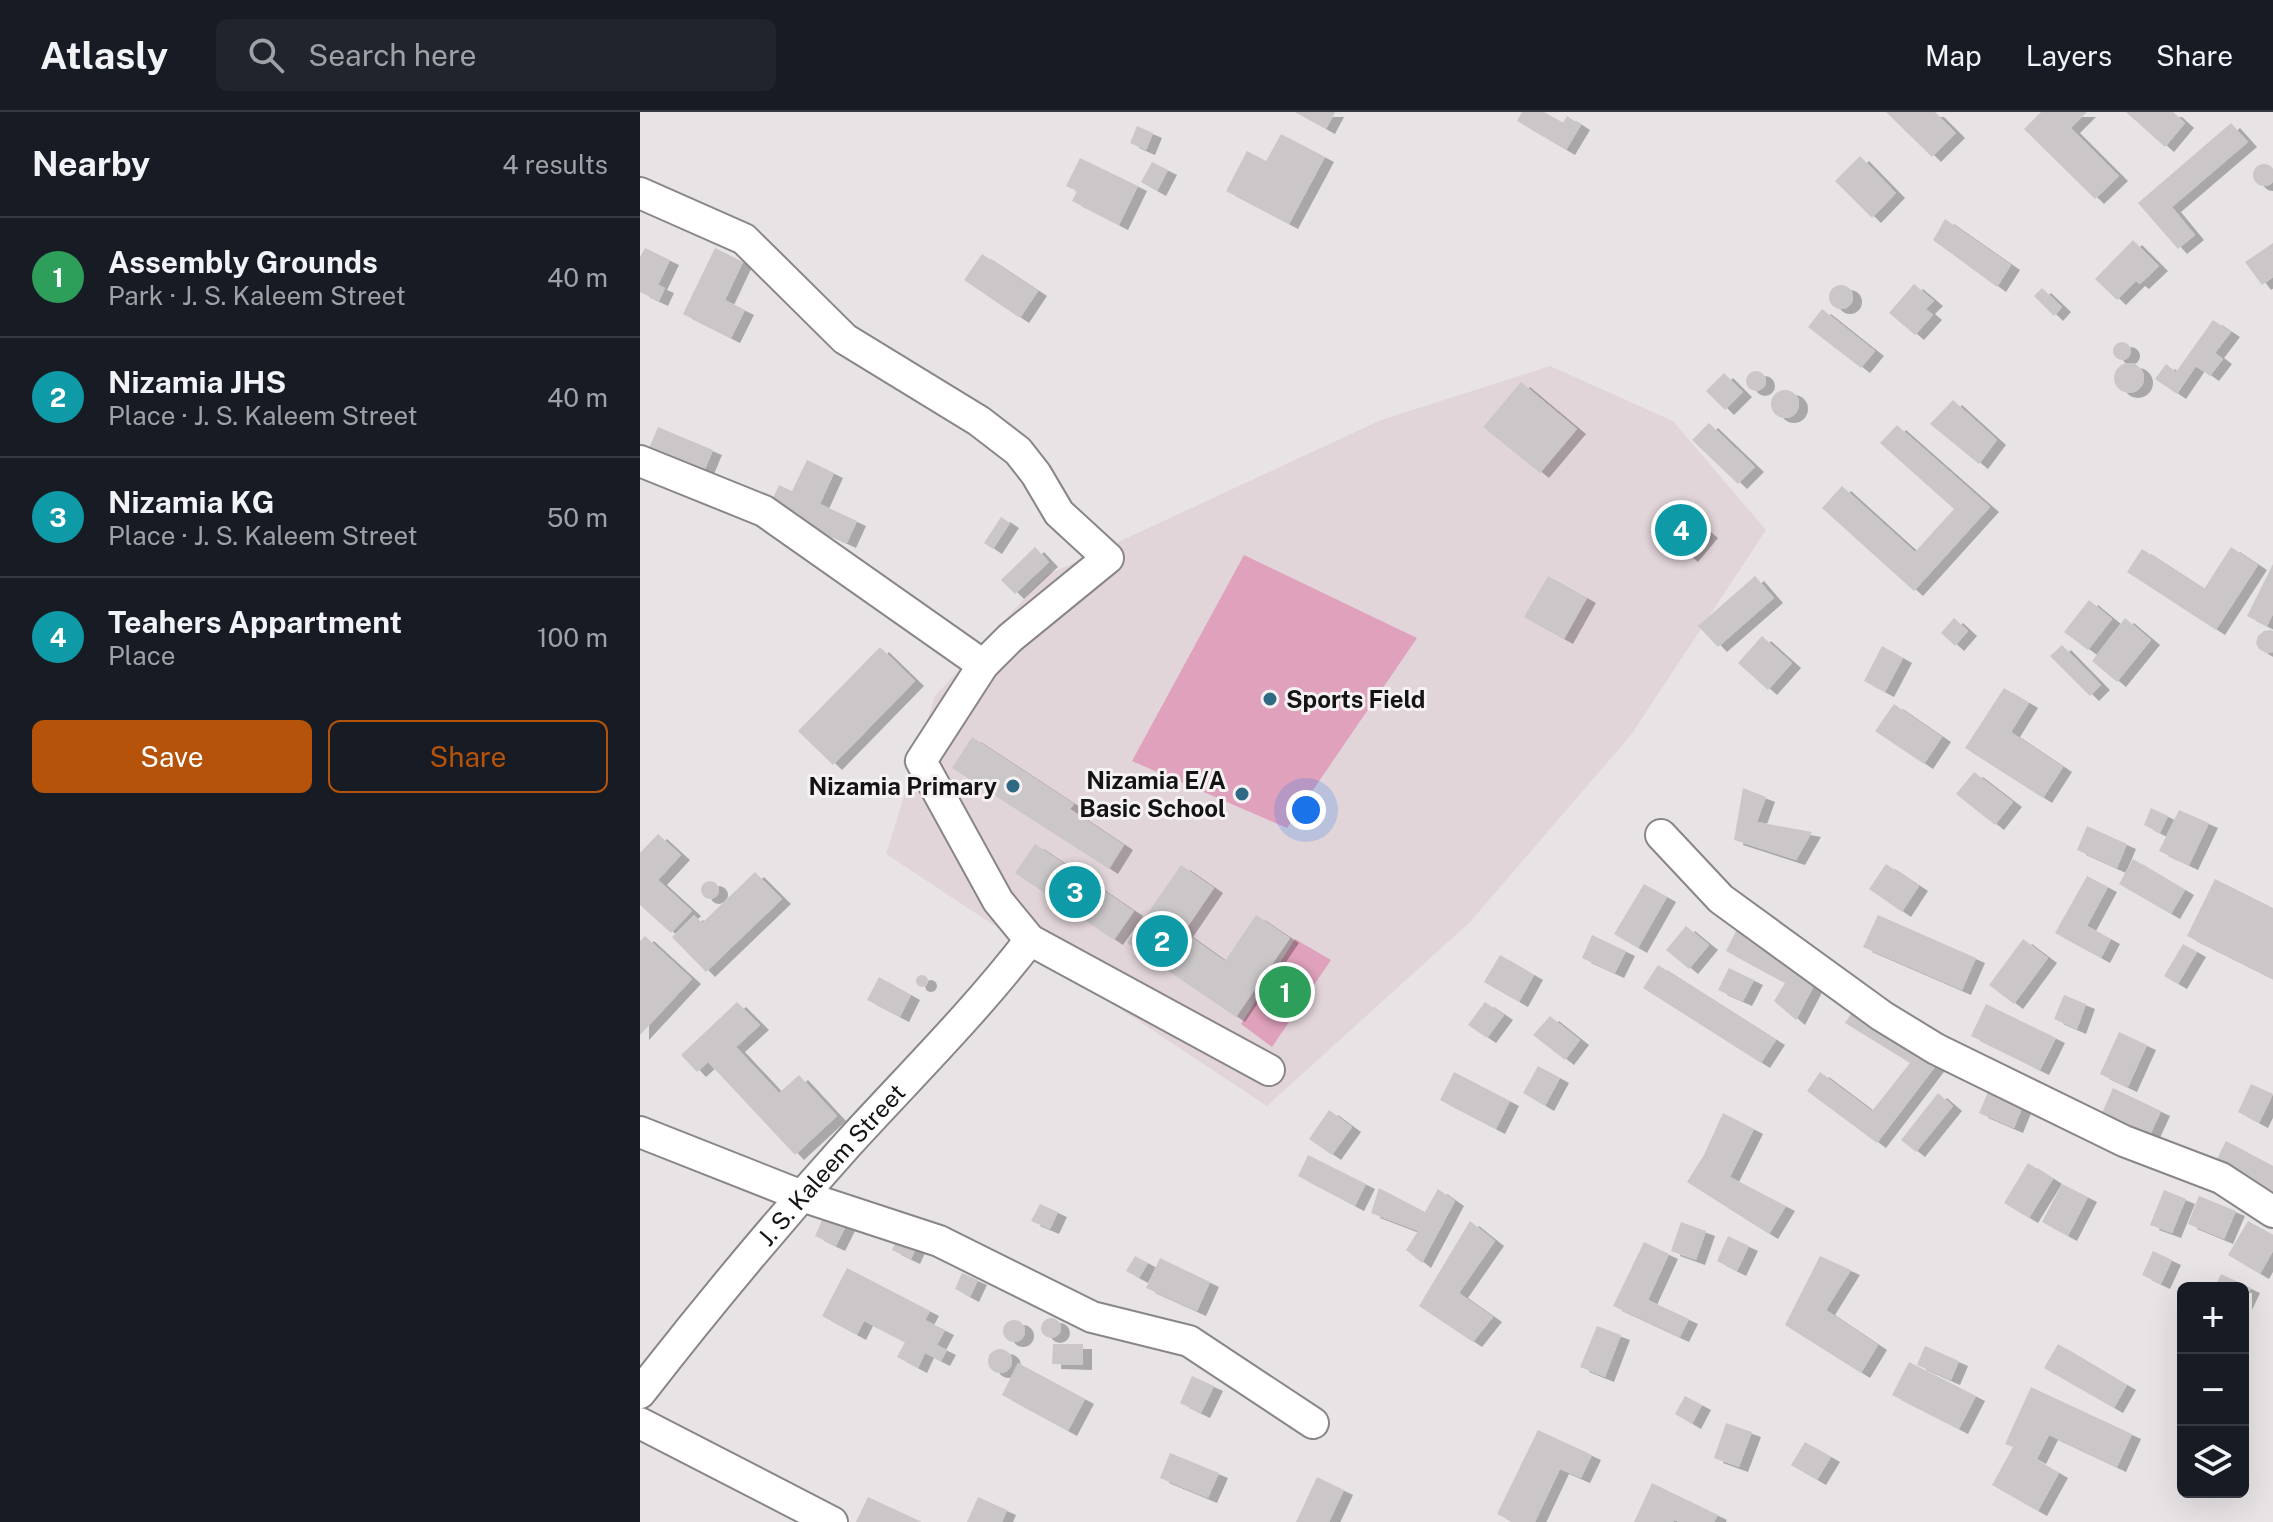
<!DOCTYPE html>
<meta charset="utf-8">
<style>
:root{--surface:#171b24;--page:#20242c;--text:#f1f3f6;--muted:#9ea1a6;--line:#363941;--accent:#b45309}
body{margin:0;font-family:"Public Sans",sans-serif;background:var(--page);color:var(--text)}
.controls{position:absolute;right:24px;bottom:24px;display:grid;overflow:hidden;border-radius:12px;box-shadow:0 8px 32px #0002}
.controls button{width:72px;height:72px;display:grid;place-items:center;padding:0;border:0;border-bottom:2px solid var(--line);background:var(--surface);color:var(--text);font:40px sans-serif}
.you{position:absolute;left:666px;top:698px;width:28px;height:28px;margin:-20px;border:6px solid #fff;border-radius:50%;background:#1a73e8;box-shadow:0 0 0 12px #1a73e833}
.badge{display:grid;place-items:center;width:52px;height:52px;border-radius:50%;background:var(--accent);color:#fff;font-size:26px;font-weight:700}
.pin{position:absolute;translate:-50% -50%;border:4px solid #fff;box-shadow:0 2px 8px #0006}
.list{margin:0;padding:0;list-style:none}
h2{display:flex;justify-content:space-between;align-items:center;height:104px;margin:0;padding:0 32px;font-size:34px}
h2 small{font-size:26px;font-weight:400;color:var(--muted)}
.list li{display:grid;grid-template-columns:52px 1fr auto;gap:24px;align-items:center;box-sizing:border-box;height:120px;padding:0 32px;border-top:2px solid var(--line)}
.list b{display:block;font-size:30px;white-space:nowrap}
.list p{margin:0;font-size:26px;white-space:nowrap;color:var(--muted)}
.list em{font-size:26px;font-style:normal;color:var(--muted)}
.actions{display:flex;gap:16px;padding:24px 32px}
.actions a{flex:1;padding:18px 0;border:2px solid var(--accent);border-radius:12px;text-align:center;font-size:28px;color:var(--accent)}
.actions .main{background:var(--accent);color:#fff}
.icon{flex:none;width:44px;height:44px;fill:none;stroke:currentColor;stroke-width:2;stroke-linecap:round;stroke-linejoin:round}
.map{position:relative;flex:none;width:1633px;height:1410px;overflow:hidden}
header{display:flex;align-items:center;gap:48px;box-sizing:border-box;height:112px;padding:0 40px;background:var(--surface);border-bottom:2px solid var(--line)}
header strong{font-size:38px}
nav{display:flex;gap:44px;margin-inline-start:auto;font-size:28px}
.search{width:560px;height:72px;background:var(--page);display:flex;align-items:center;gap:20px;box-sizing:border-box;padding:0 28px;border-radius:12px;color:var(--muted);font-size:30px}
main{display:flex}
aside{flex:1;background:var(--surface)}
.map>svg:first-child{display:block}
</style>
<header>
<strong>Atlasly</strong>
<div class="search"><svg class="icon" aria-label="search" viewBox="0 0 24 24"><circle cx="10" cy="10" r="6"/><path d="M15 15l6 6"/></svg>Search here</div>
<nav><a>Map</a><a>Layers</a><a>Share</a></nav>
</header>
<main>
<aside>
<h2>Nearby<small>4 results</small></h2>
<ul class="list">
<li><span class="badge" style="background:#2e9e5b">1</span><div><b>Assembly Grounds</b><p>Park · J. S. Kaleem Street</p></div><em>40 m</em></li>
<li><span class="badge" style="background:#0f9aa8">2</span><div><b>Nizamia JHS</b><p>Place · J. S. Kaleem Street</p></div><em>40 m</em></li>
<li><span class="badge" style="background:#0f9aa8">3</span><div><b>Nizamia KG</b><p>Place · J. S. Kaleem Street</p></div><em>50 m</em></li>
<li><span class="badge" style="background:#0f9aa8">4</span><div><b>Teahers Appartment</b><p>Place</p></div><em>100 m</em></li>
</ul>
<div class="actions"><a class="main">Save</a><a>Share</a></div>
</aside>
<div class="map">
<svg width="1633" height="1410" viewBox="0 0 1633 1410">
<defs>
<filter id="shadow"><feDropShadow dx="9" dy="5" stdDeviation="0" flood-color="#0004"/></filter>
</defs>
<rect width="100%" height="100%" fill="#e8e4e6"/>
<path fill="#e2d5da" d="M910,254L1033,309L1126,418L991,623L830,810L627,994L246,742L295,584L405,464L741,308Z"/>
<g fill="#dfa1bb">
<path d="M604,443L777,526L647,716L492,649Z"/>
<path d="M655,827L691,848L632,935L601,912Z"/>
</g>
<g fill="#cbc7c9" filter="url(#shadow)">
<path d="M655,0H695L686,17Z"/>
<path d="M882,0H904L923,11L927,4L941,13L926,38L877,9Z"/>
<path d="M1246,0H1295L1316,21L1292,45Z"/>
<path d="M1401,0H1447L1431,16L1479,64L1455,87L1384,17Z"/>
<path d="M1486,0H1533L1545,11L1525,35Z"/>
<path d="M1591,11L1608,30L1532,95L1555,123L1538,137L1498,91Z"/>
<path d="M497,14L513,21L506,38L490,31Z"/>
<path d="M641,22L685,45L649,112L586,79L607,39L626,49Z"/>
<path d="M1220,44L1256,81L1232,106L1195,69Z"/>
<path d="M440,46L498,74L479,113L432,89L437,79L426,74Z"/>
<path d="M512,50L528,58L517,79L501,70Z"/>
<circle cx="1624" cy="63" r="11"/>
<path d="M1305,107L1371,153L1357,175L1293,128Z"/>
<path d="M1493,128L1519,154L1500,172L1496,169L1477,188L1455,167Z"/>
<path d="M1633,131V165L1622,173L1605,150Z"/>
<path d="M5,136L30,148L18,173L25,176L19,189L0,180V145Z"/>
<path d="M75,136L103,150L85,188L105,198L91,226L43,202Z"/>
<path d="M342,142L398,179L380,206L324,168Z"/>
<path d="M1274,172L1294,189L1286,197L1293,203L1275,223L1249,201Z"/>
<circle cx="1201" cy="185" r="12"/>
<path d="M1402,176L1422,195L1414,204L1394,184Z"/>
<path d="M1182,197L1235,239L1221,256L1168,215Z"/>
<path d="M1573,208L1591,220L1575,241L1583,247L1570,264L1556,254L1537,282L1515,267L1526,252L1536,260Z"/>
<circle cx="1482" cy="239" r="9"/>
<circle cx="1489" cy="266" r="15"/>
<circle cx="1116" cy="269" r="10"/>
<path d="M1084,261L1103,280L1085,298L1066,279Z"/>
<path d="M881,270L937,317L900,361L843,315Z"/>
<circle cx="1145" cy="292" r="14"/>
<path d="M1313,288L1357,328L1339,352L1290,312Z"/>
<path d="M1069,311L1115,355L1098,372L1052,328Z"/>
<path d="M1257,313L1350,395L1274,479L1182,396L1202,374L1275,440L1314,397L1240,331Z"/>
<path d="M18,315L73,338L60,369L5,346Z"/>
<path d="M167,348L194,361L180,392L217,409L207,431L129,395L139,373L152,379Z"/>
<path d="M1032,390L1069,421L1049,445L1012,414Z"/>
<path d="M361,405L370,411L353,437L344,431Z"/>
<path d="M395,435L409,450L375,482L361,468Z"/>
<path d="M1591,435L1618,453L1576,518L1487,460L1502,437L1564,477Z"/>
<path d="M1633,452V502L1627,514L1607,504Z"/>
<path d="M908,464L947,486L924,527L884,505Z"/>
<path d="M1115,464L1134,486L1078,535L1058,514Z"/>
<path d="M1449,488L1472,507L1448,538L1424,520Z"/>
<path d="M1314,506L1328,519L1315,534L1301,521Z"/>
<path d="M1485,506L1511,528L1477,570L1452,549Z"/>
<path d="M1631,518L1633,519V540L1626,541L1619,537L1616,531L1618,524L1624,519Z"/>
<path d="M1122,524L1152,551L1128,578L1098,551Z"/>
<path d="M1422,533L1461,573L1450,584L1410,544Z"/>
<path d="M1242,534L1263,546L1245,580L1224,569Z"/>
<path d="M240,535L275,569L193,653L158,619Z"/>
<path d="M1364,576L1389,591L1371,620L1423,655L1403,686L1325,636Z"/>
<path d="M1254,592L1302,625L1284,652L1235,619Z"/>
<path d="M332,625L434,692L430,697L484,733L469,757L312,656Z"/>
<path d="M1334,660L1373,690L1355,713L1316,682Z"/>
<path d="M1103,676L1126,685L1117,710L1172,720L1156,748L1094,728Z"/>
<path d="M1511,696L1528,704L1520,721L1504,713Z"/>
<path d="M1539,698L1569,711L1549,753L1519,739Z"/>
<path d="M1447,714L1487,732L1477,756L1437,738Z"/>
<path d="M18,722L41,743L18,768L52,799L31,821L0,793V741Z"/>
<path d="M395,732L494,799L474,828L375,761Z"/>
<path d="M1493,747L1545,778L1531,802L1479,772Z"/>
<path d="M1246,752L1279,774L1262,800L1229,777Z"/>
<path d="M541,753L574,776L544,820L585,849L616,803L650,826L596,905L487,831Z"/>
<path d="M115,760L142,787L66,860L32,825L54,803L62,811Z"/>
<path d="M1447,764L1468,775L1447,814L1471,827L1461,846L1415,821Z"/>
<path d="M1575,767L1633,796V867L1547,824Z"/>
<circle cx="70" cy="778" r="9"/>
<path d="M1004,772L1027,785L998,836L974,822Z"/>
<path d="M1238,803L1336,846L1322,878L1223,835Z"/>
<path d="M1046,814L1069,833L1049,857L1026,838Z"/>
<path d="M1097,817L1178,866L1156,908L1134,889L1145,871L1086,839Z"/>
<path d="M952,823L986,839L975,861L942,846Z"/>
<path d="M5,824L52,867L0,923V829Z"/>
<path d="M1383,827L1408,846L1374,892L1349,873Z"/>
<path d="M1543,832L1557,840L1538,872L1524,864Z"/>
<path d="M860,843L894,863L879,890L844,870Z"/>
<path d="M1018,853L1136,928L1121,951L1003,876Z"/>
<path d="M1089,856L1114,868L1103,889L1078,878Z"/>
<circle cx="282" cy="869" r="6"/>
<path d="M239,865L271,883L260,905L227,888Z"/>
<path d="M1424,883L1446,892L1437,917L1414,907Z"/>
<path d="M97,890L120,913L96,935L139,981L159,963L197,1004L155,1043L68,950L57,960L41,943Z"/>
<path d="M845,890L864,903L847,926L828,913Z"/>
<path d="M1218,891L1298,951L1237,1031L1167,979L1180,960L1232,999L1270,951L1205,911Z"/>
<path d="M1346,892L1416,926L1400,958L1331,924Z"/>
<path d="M910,904L940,928L925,948L893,923Z"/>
<path d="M1479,920L1507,933L1488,975L1460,962Z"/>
<path d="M898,954L920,966L905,994L883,981Z"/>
<path d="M814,960L870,989L856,1017L800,988Z"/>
<path d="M1611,972L1633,982L1619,1011L1598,1000Z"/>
<path d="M1473,976L1521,999L1510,1023L1462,1001Z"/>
<path d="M1348,980L1383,994L1374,1016L1339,1001Z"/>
<path d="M1298,981L1313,994L1276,1040L1261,1028Z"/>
<path d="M689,998L712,1015L692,1043L669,1027Z"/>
<path d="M1083,1001L1114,1017L1090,1065L1146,1094L1129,1122L1047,1070L1064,1043Z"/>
<path d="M1586,1029L1633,1054V1083L1574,1053Z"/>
<path d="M668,1043L726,1072L715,1094L658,1064Z"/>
<path d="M1388,1051L1413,1067L1389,1106L1364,1091Z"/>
<path d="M1422,1072L1448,1085L1428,1124L1402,1110Z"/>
<path d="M739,1076L785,1100L798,1077L815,1089L782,1151L766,1138L778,1119L731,1101Z"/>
<path d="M1524,1078L1546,1087L1532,1121L1510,1113Z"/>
<path d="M1559,1084L1596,1099L1584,1127L1548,1112Z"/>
<path d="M400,1092L418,1100L410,1117L391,1109Z"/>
<path d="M184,1104L206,1114L196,1134L175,1124Z"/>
<path d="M830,1109L855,1129L819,1181L853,1205L833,1230L779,1194Z"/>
<path d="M1608,1109L1633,1123V1139L1620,1162L1588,1143Z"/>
<path d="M1041,1110L1066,1119L1056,1148L1031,1139Z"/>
<path d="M1088,1124L1109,1134L1097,1159L1077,1149Z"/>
<path d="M258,1125L277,1134L271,1147L252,1138Z"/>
<path d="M1004,1130L1029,1142L1008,1188L1049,1207L1040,1225L973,1194Z"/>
<path d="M1513,1139L1532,1148L1521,1172L1502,1163Z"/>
<path d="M495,1144L508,1151L499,1166L486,1159Z"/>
<path d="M1180,1144L1211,1158L1186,1198L1238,1233L1221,1261L1145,1213Z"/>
<path d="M520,1146L570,1170L557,1199L506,1176Z"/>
<path d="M207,1156L290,1199L285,1208L305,1218L297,1233L307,1238L301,1249L285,1241L278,1256L257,1245L265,1230L224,1209L217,1223L182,1204Z"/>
<path d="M322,1161L338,1168L330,1185L315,1177Z"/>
<path d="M1581,1162L1611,1176L1603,1193V1176H1574Z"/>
<circle cx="411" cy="1216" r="10"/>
<circle cx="374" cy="1219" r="11"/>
<path d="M957,1214L981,1223L965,1265L940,1255Z"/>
<path d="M413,1232H443V1253L412,1252Z"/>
<path d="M1418,1232L1487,1273L1474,1296L1404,1256Z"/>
<path d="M1285,1234L1319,1249L1311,1268L1277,1253Z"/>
<circle cx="360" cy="1249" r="12"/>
<path d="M1269,1250L1336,1284L1319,1317L1252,1283Z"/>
<path d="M378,1251L445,1287L428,1319L362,1283Z"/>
<path d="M552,1264L574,1274L561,1301L540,1291Z"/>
<path d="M1391,1275L1492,1322L1477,1355L1409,1323L1397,1347L1380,1338L1419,1361L1398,1399L1352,1373L1373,1335L1365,1332Z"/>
<path d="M1045,1284L1062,1293L1052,1312L1035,1302Z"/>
<path d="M1086,1311L1112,1320L1099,1355L1074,1346Z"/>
<path d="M898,1318L952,1343L941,1366L920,1357L895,1410H873L857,1402Z"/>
<path d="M1165,1330L1191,1345L1177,1368L1151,1353Z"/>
<path d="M530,1341L579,1361L568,1386L520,1366Z"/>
<path d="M677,1365L704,1378L689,1410H656Z"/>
<path d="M1012,1371L1078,1403L1074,1410H1040L1034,1408L1033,1410H994Z"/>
<path d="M228,1385L282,1410H216Z"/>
<path d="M338,1385L367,1398L362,1410H327Z"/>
</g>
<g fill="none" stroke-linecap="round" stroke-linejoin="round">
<defs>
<g id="street">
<path d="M0,81L104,127L205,227L339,309L378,339L396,362L419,401L468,446L370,526L343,553L281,649L358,789L390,828L629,958"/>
<path d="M0,349L124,399L343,553"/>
<path d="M1021,723L1081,787L1242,904L1296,937L1484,1029L1581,1066L1633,1100"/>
<path d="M0,1020L162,1084L299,1129L452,1205L549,1229L673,1311"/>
<path id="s1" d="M0,1281C66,1196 135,1113 207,1033C269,965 334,901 390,828"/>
<path d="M0,1311L192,1410"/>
</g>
</defs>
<use href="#street" stroke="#8a8687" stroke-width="34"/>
<use href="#street" stroke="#fff" stroke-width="30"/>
</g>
<g fill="#306983" stroke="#f6f1f3" stroke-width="3">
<circle cx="630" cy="587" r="8"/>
<circle cx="373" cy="674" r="8"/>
<circle cx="602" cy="682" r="8"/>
</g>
<g text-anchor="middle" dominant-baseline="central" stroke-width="6" stroke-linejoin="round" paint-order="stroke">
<g font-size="24" font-weight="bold" fill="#151414" stroke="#f6f1f3" text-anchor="end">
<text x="646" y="587" text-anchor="start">Sports Field</text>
<text x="586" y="668">Nizamia E/A<tspan x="586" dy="28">Basic School</tspan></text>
<text x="357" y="674">Nizamia Primary</text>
</g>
<g font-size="24" fill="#151414" stroke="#f6f1f3">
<text stroke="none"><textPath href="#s1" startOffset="298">J. S. Kaleem Street</textPath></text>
</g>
</g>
</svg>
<div class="controls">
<button>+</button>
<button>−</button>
<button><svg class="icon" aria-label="layers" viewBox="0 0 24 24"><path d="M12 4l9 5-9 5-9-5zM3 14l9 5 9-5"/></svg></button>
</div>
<div class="you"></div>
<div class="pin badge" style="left:645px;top:880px;background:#2e9e5b">1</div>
<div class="pin badge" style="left:522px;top:829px;background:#0f9aa8">2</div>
<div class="pin badge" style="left:435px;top:780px;background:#0f9aa8">3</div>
<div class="pin badge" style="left:1041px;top:418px;background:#0f9aa8">4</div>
</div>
</main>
